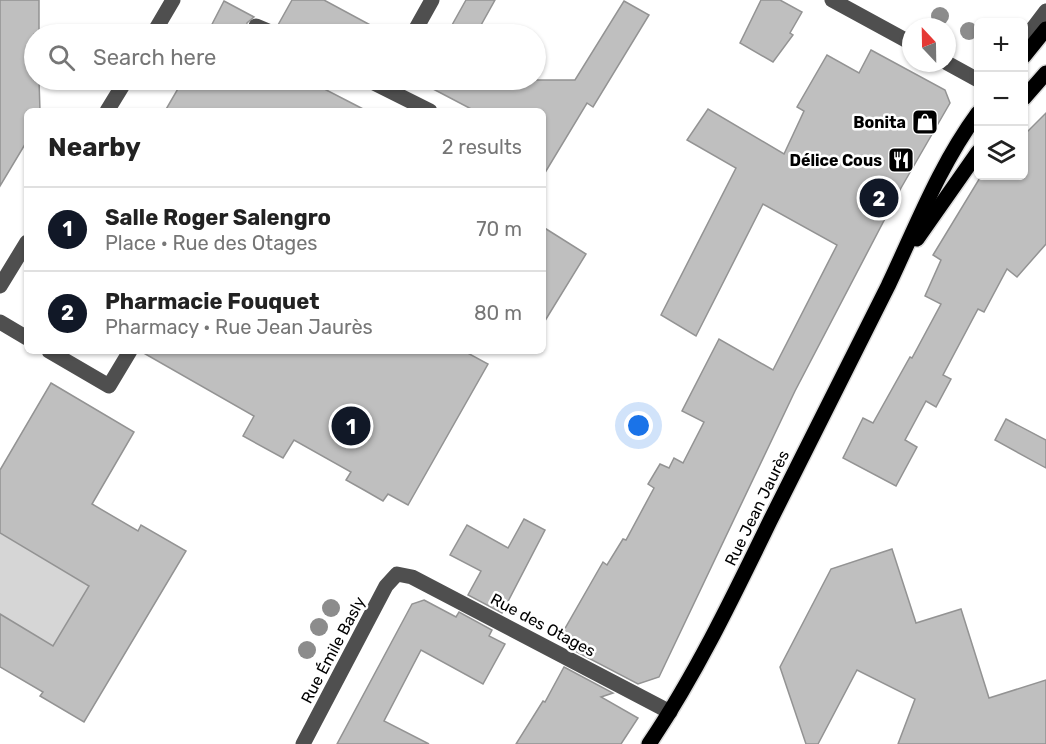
<!DOCTYPE html>
<meta charset="utf-8">
<style>
:root{--surface:#fff;--page:#f2f2f2;--text:#222;--muted:#767676;--line:#e0e0e0;--accent:#111827}
body{margin:0;font-family:Rubik,sans-serif;background:var(--page);color:var(--text)}
.controls{position:absolute;right:18px;top:18px;display:grid;overflow:hidden;border-radius:9px;box-shadow:0 2px 4px #0004}
.controls button{width:54px;height:54px;display:grid;place-items:center;padding:0;border:0;border-bottom:2px solid var(--line);background:var(--surface);color:var(--text);font:30px sans-serif}
.compass{position:absolute;left:902px;top:18px;width:54px;height:54px;border-radius:50%;background:var(--surface);box-shadow:0 2px 4px #0004;rotate:338deg}
.you{position:absolute;left:639px;top:426px;width:21px;height:21px;margin:-15px;border:4px solid #fff;border-radius:50%;background:#1a73e8;box-shadow:0 0 0 9px #1a73e833}
.badge{display:grid;place-items:center;width:39px;height:39px;border-radius:50%;background:var(--accent);color:#fff;font-size:20px;font-weight:700}
.pin{position:absolute;translate:-50% -50%;border:3px solid #fff;box-shadow:0 2px 6px #0006}
.list{margin:0;padding:0;list-style:none}
h2{display:flex;justify-content:space-between;align-items:center;height:78px;margin:0;padding:0 24px;font-size:26px}
h2 small{font-size:20px;font-weight:400;color:var(--muted)}
.list li{display:grid;grid-template-columns:39px 1fr auto;gap:18px;align-items:center;box-sizing:border-box;height:84px;padding:0 24px;border-top:2px solid var(--line)}
.list b{display:block;font-size:22px;white-space:nowrap}
.list p{margin:0;font-size:20px;white-space:nowrap;color:var(--muted)}
.list em{font-size:20px;font-style:normal;color:var(--muted)}
.icon{flex:none;width:33px;height:33px;fill:none;stroke:currentColor;stroke-width:2;stroke-linecap:round;stroke-linejoin:round}
.map{position:relative;flex:none;width:1046px;height:744px;overflow:hidden}
.search{position:absolute;background:var(--surface);box-shadow:0 2px 4px #0004;left:24px;top:24px;width:522px;height:66px;display:flex;align-items:center;gap:15px;box-sizing:border-box;padding:0 21px;border-radius:33px;color:var(--muted);font-size:22px}
.panel{position:absolute;background:var(--surface);box-shadow:0 2px 4px #0004;left:24px;top:108px;width:522px;height:246px;border-radius:9px}
.map>svg:first-child{display:block}
</style>
<div class="map">
<svg width="1046" height="744" viewBox="0 0 1046 744">
<rect width="100%" height="100%" fill="#fff"/>
<path fill="#d6d6d6" d="M0,533L89,586L53,646L0,614Z"/>
<g fill="#bfbfbf" stroke="#939393" stroke-width="1.5">
<path d="M0,0H39V34H34V80H39L40,111H27V141L0,186Z"/>
<path d="M292,0H324L387,34H285L283,29L278,25Z"/>
<path d="M466,0H495L476,34H447Z"/>
<path d="M761,0H780L802,12L790,33L793,35L773,62L740,43Z"/>
<path d="M224,1L254,17L247,23L246,28L251,34H207Z"/>
<path d="M624,1L649,15L593,107L587,103L543,176V111H475L416,80H575Z"/>
<path d="M871,50L945,90L950,103L901,188L795,391L659,677L638,684L573,650L579,640L563,632L603,562L607,565L623,539L626,540L654,488L648,484L660,464L669,468L674,458L683,463L704,422L682,411L719,339L773,370L837,245L763,204L696,336L661,315L736,168L687,140L708,109L784,154L804,111L797,107L827,55L859,73Z"/>
<path d="M183,80H307L367,111H165Z"/>
<path d="M1046,113V244L1017,277L1007,269L984,312L978,309L943,375L951,379L936,407L926,401L905,440L917,447L896,486L843,458L863,418L873,423L910,357L912,358L941,304L925,296L941,260L933,255L981,176H1023V136Z"/>
<path d="M543,227L586,254L543,324Z"/>
<path d="M140,351H464L488,364L408,505L388,494L383,501L364,490L346,480L351,472L294,440L283,458L243,436L254,416Z"/>
<path d="M51,383L134,432L92,504L138,531L141,525L186,551L84,722L40,696L43,692L0,667V614L53,646L89,586L0,533V470Z"/>
<path d="M1006,419L1046,440V468L995,440Z"/>
<path d="M524,519L545,530L502,613L468,595L481,571L450,555L467,525L508,548Z"/>
<path d="M892,549L916,623L961,609L989,698L1046,680V744H898L915,699L857,670L818,744H806L780,667L831,569Z"/>
<path d="M424,600L456,617L459,612L492,630L489,636L505,644L483,684L421,650L384,721L429,744H337L412,604Z"/>
<path d="M564,667L613,693L601,697L638,718L621,744H516L543,701L545,702Z"/>
</g>
<g fill="none" stroke-linecap="round" stroke-linejoin="round">
<defs>
<g id="major">
<path d="M1024,56L1046,29"/>
<path d="M1024,98L1046,73"/>
<path d="M917,239L978,152"/>
<path d="M649,744C696,674 733,597 770,521C809,443 849,365 888,286C916,227 939,166 978,113"/>
</g>
</defs>
<use href="#major" stroke="#dbdbdb" stroke-width="18"/>
<g stroke="#4f4f4f" stroke-width="15">
<path d="M832,0L911,43"/>
<path d="M256,26L275,34"/>
<path d="M153,34L173,0"/>
<path d="M413,34L432,0"/>
<path d="M1024,40L1046,11"/>
<path d="M947,63L978,80"/>
<path d="M368,80L430,111"/>
<path d="M107,111L126,80"/>
<path d="M0,286L27,242"/>
<path d="M0,322L27,338"/>
<path d="M49,351L109,386L130,351"/>
<path d="M303,744L386,586L397,574L412,577L670,712"/>
</g>
<use href="#major" stroke="#000" stroke-width="15"/>
</g>
<g fill="#8c8c8c">
<circle cx="940" cy="16" r="9"/>
<circle cx="969" cy="31" r="9"/>
<circle cx="331" cy="608" r="9"/>
<circle cx="319" cy="627" r="9"/>
<circle cx="307" cy="650" r="9"/>
</g>
<defs>
<symbol id="shop-square" viewBox="-11 -11 22 22"><rect x="-9" y="-9" width="18" height="18" rx="4" fill="#000" stroke="#fff"/><path d="M-5-2.5h2.3a2.7 3.5 0 0 1 5.4 0H5L5.5 6h-11ZM-1.5-2.5h3a1.5 2.3 0 0 0-3 0Z" fill="#fff"/></symbol>
<symbol id="restaurant-square" viewBox="-11 -11 22 22"><rect x="-9" y="-9" width="18" height="18" rx="4" fill="#000" stroke="#fff"/><path d="M-5-6h1v4h1v-4h1v4h1v-4h1v5L-1.5 .5V6h-2V.5L-5-1ZM5-6V6H3V1.5H1.5Q1.5-4 5-6Z" fill="#fff"/></symbol>
</defs>
<g fill-rule="evenodd">
<use href="#shop-square" x="910" y="107" width="30" height="30"/>
<use href="#restaurant-square" x="886" y="145" width="30" height="30"/>
</g>
<g text-anchor="middle" dominant-baseline="central" stroke-width="5" stroke-linejoin="round" paint-order="stroke">
<g font-size="16" font-weight="bold" fill="#000" stroke="#fff" text-anchor="end">
<text x="906" y="122">Bonita</text>
<text x="882" y="160">Délice Cous</text>
</g>
<g font-size="16" fill="#000" stroke="#fff">
<text transform="translate(757 508) rotate(-64)">Rue Jean Jaurès</text>
<text transform="translate(543 625) rotate(28)">Rue des Otages</text>
<text transform="translate(333 650) rotate(-62)">Rue Émile Basly</text>
</g>
</g>
</svg>
<div class="controls">
<button>+</button>
<button>−</button>
<button><svg class="icon" aria-label="layers" viewBox="0 0 24 24"><path d="M12 4l9 5-9 5-9-5zM3 14l9 5 9-5"/></svg></button>
</div>
<svg class="compass" viewBox="-18 -18 36 36"><path d="M0-13l5 13h-10z" fill="#e53935"/><path d="M0 13l5-13h-10z" fill="#767676"/></svg>
<div class="you"></div>
<div class="pin badge" style="left:351px;top:426px">1</div>
<div class="pin badge" style="left:879px;top:198px">2</div>
<div class="search"><svg class="icon" aria-label="search" viewBox="0 0 24 24"><circle cx="10" cy="10" r="6"/><path d="M15 15l6 6"/></svg>Search here</div>
<section class="panel">
<h2>Nearby<small>2 results</small></h2>
<ul class="list">
<li><span class="badge">1</span><div><b>Salle Roger Salengro</b><p>Place · Rue des Otages</p></div><em>70 m</em></li>
<li><span class="badge">2</span><div><b>Pharmacie Fouquet</b><p>Pharmacy · Rue Jean Jaurès</p></div><em>80 m</em></li>
</ul>
</section>
</div>
